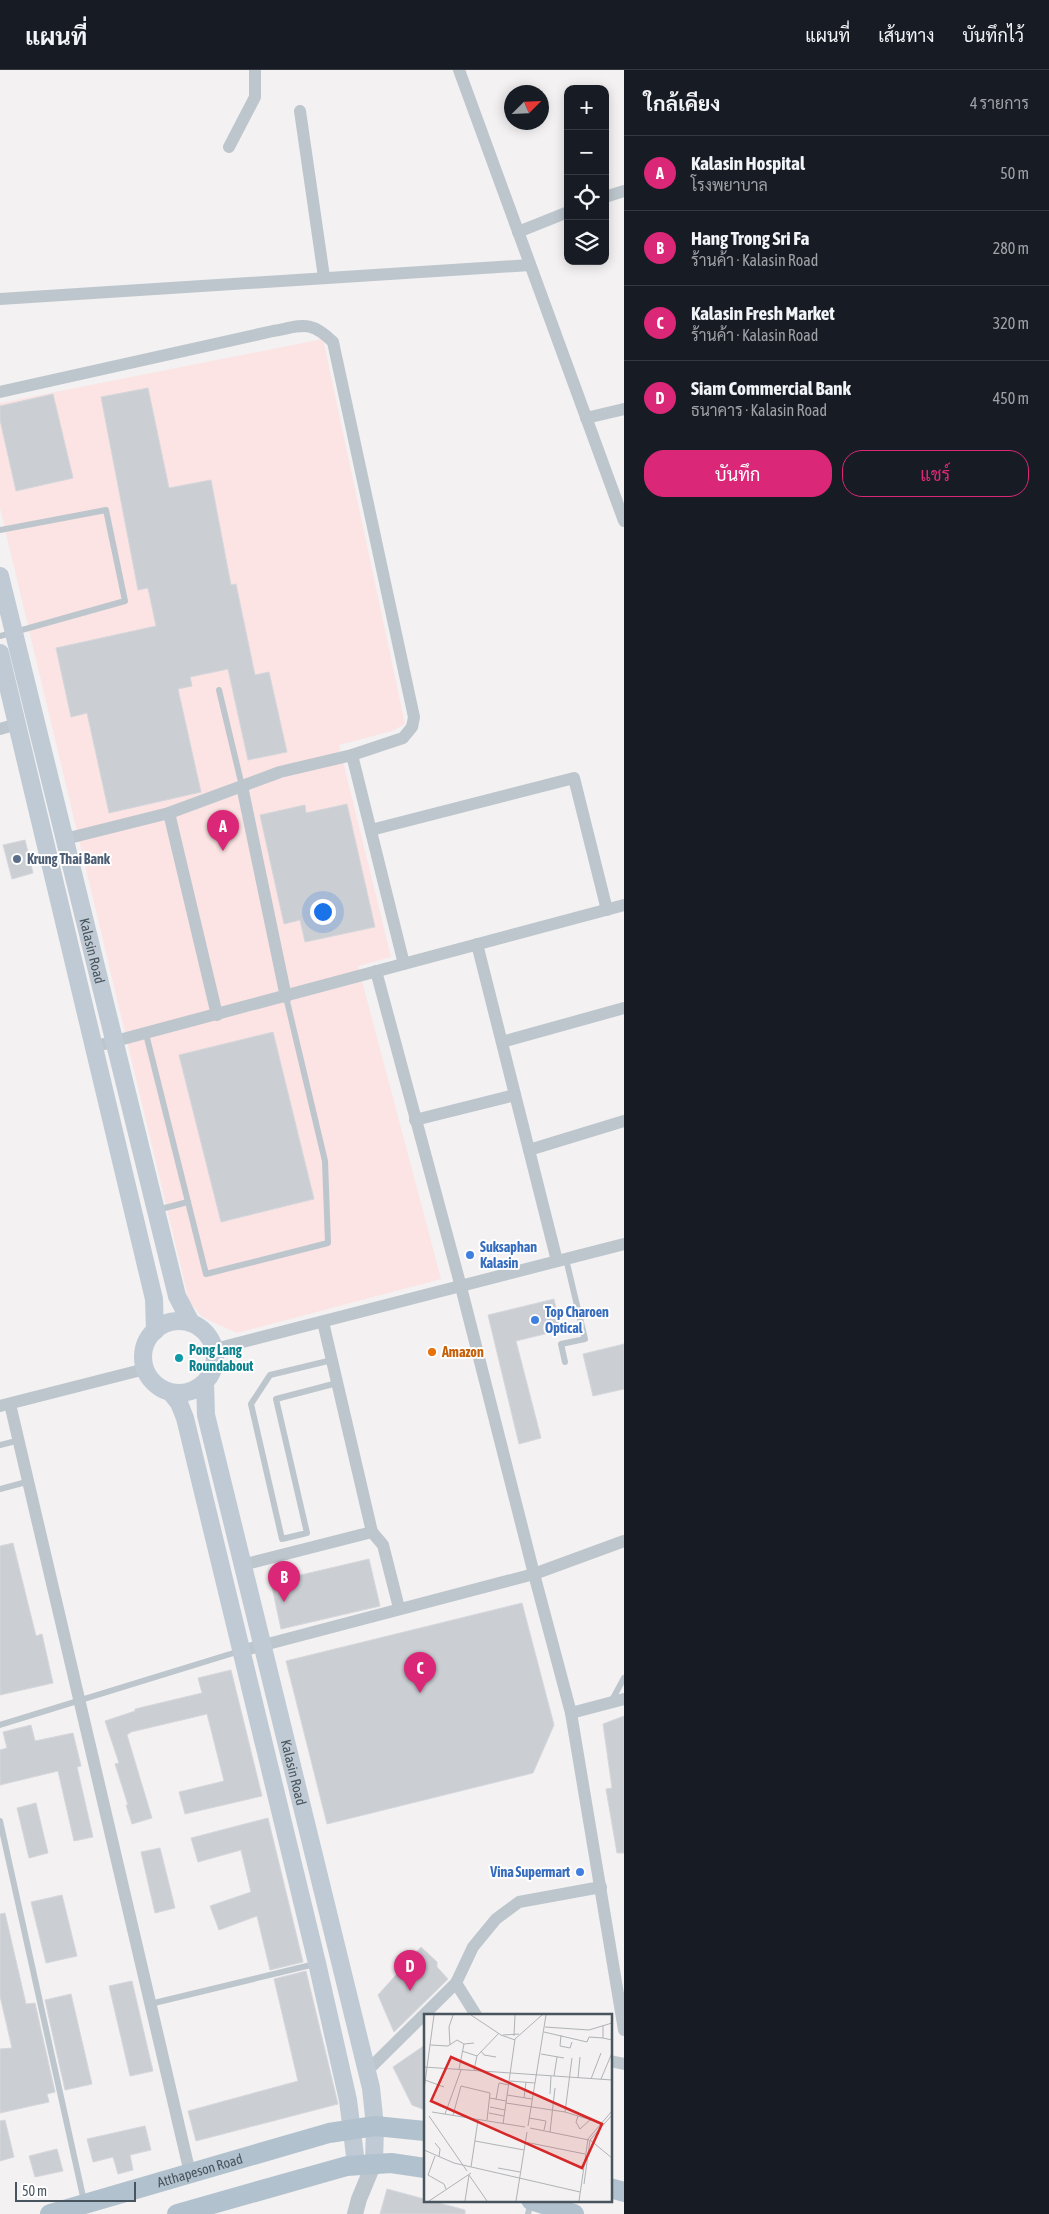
<!DOCTYPE html>
<html lang="th">
<meta charset="utf-8">
<style>
:root{--surface:#171b24;--page:#242831;--text:#f1f3f6;--muted:#9ea1a6;--line:#363941;--accent:#db2777}
body{margin:0;font-family:"Asap Condensed",Sarabun,sans-serif;background:var(--page);color:var(--text)}
.controls{position:absolute;right:15px;top:15px;display:grid;overflow:hidden;border-radius:10px;box-shadow:0 2px 12px #0003}
.controls button{width:45px;height:45px;display:grid;place-items:center;padding:0;border:0;border-bottom:1px solid var(--line);background:var(--surface);color:var(--text);font:25px sans-serif}
.compass{position:absolute;left:504px;top:15px;width:45px;height:45px;border-radius:50%;background:var(--surface);box-shadow:0 2px 12px #0003;rotate:66deg}
.scale{position:absolute;left:15px;bottom:12px;width:121px;box-sizing:border-box;padding-left:5px;border:2px solid #49555e;border-top:0;font-size:14px;line-height:18px;white-space:nowrap;color:#49555e;-webkit-text-stroke:4px #fff;paint-order:stroke}
.you{position:absolute;left:322px;top:841px;width:18px;height:18px;margin:-12px;border:4px solid #fff;border-radius:50%;background:#1a73e8;box-shadow:0 0 0 8px #1a73e833}
.badge{display:grid;place-items:center;width:32px;height:32px;border-radius:50%;background:var(--accent);color:#fff;font-size:16px;font-weight:700}
.pin{position:absolute;translate:-50% -41px;filter:drop-shadow(0 1px 2px #0008)}
.pin::after{content:'';position:absolute;top:26px;width:18px;height:15px;background:inherit;clip-path:polygon(0 0,100% 0,50% 100%)}
.list{margin:0;padding:0;list-style:none}
h2{display:flex;justify-content:space-between;align-items:center;height:65px;margin:0;padding:0 20px;font-size:21px}
h2 small{font-size:16px;font-weight:400;color:var(--muted)}
.list li{display:grid;grid-template-columns:32px 1fr auto;gap:15px;align-items:center;box-sizing:border-box;height:75px;padding:0 20px;border-top:1px solid var(--line)}
.list b{display:block;font-size:19px;white-space:nowrap}
.list p{margin:0;font-size:16px;white-space:nowrap;color:var(--muted)}
.list em{font-size:16px;font-style:normal;color:var(--muted)}
.actions{display:flex;gap:10px;padding:15px 20px}
.actions a{flex:1;padding:11px 0;border:1px solid var(--accent);border-radius:20px;text-align:center;font-size:18px;color:var(--accent)}
.actions .main{background:var(--accent);color:#fff}
.icon{flex:none;width:28px;height:28px;fill:none;stroke:currentColor;stroke-width:2;stroke-linecap:round;stroke-linejoin:round}
.map{position:relative;flex:none;width:624px;height:2144px;overflow:hidden}
header{display:flex;align-items:center;gap:30px;box-sizing:border-box;height:70px;padding:0 25px;background:var(--surface);border-bottom:1px solid var(--line)}
header strong{font-size:24px}
nav{display:flex;gap:28px;margin-inline-start:auto;font-size:18px}
main{display:flex}
aside{flex:1;background:var(--surface)}
.map>svg:first-child{display:block}
</style>
<header>
<strong>แผนที่</strong>
<nav><a>แผนที่</a><a>เส้นทาง</a><a>บันทึกไว้</a></nav>
</header>
<main>
<div class="map">
<svg width="624" height="2144" viewBox="0 0 624 2144">
<rect width="100%" height="100%" fill="#f3f1f1"/>
<path fill="#fbe4e3" d="M323,269L405,654L392,661L339,675L391,887L358,896L441,1209L237,1263L202,1247L189,1231L0,438V333Z"/>
<g fill="#cbced3" stroke="#d5d7dc">
<path d="M148,318L169,418L211,410L231,515L236,514L255,605L269,602L287,682L248,690L228,599L190,607L192,616L178,619L201,722L109,743L87,643L71,647L56,578L156,556L148,518L138,520L101,327Z"/>
<path d="M53,324L73,408L16,421L0,350V336Z"/>
<path d="M347,734L375,857L305,872L300,850L284,854L260,745L305,735L306,743Z"/>
<path d="M25,770L33,803L12,809L3,775Z"/>
<path d="M273,962L314,1129L221,1152L179,985Z"/>
<path d="M554,1229L561,1260L516,1271L541,1368L519,1374L488,1245Z"/>
<path d="M624,1274V1319L593,1326L583,1284Z"/>
<path d="M13,1473L36,1566L42,1564L53,1613L0,1625V1476Z"/>
<path d="M369,1489L380,1536L281,1559L271,1512Z"/>
<path d="M522,1533L554,1655L533,1703L327,1754L286,1591Z"/>
<path d="M231,1600L262,1726L185,1744L179,1722L224,1711L207,1644L131,1662L127,1665L152,1748L132,1754L126,1735H128L115,1694L119,1693L105,1651L135,1641V1639L202,1623L198,1608Z"/>
<path d="M624,1646V1783H617L606,1719L612,1718L603,1654Z"/>
<path d="M31,1655L35,1671L73,1663L81,1696L77,1697L93,1767L74,1771L58,1701L0,1715V1680L7,1678L3,1662Z"/>
<path d="M36,1733L48,1783L29,1788L17,1738Z"/>
<path d="M268,1748L303,1892L270,1900L257,1846L219,1860L210,1836L251,1822L241,1780L198,1792L191,1768Z"/>
<path d="M160,1778L175,1838L155,1843L141,1782Z"/>
<path d="M62,1825L77,1886L46,1893L31,1832Z"/>
<path d="M5,1843L26,1934L35,1933L55,2022L47,2024L49,2032L0,2043V1979L12,1978L0,1926V1844Z"/>
<path d="M421,1877L437,1892V1897L448,1909L394,1962L378,1925Z"/>
<path d="M306,1901L338,2034L196,2071L188,2041L298,2011L274,1909Z"/>
<path d="M132,1911L153,2001L130,2006L109,1916Z"/>
<path d="M71,1924L92,2014L65,2020L45,1930Z"/>
<path d="M425,1975V2040L412,2035L393,1997Z"/>
<path d="M5,2050L14,2087L0,2091V2051Z"/>
<path d="M145,2056L151,2080L130,2085L133,2100L118,2104L113,2087L93,2092L87,2069Z"/>
<path d="M57,2079L63,2101L35,2107L29,2086Z"/>
<path d="M387,2119L465,2140V2144H380Z"/>
</g>
<g fill="none" stroke-linecap="round" stroke-linejoin="round">
<g stroke="#bdc6cd" stroke-width="6">
<path d="M0,460L106,440L125,531L0,566"/>
<path d="M219,620L242,716"/>
<path d="M146,964L206,1204L328,1173L325,1091L286,927"/>
<path d="M157,1140L188,1132"/>
<path d="M332,1290L270,1305L251,1334L282,1469L307,1463L276,1329L337,1313"/>
<path d="M565,1292L561,1274L585,1269L566,1189"/>
<path d="M0,1375L20,1370"/>
<path d="M0,1419L30,1411"/>
<path d="M611,1632L624,1608"/>
<path d="M0,1655L240,1581"/>
<path d="M0,1751L84,2131"/>
<path d="M150,1934L315,1894"/>
<path d="M528,2144L531,2132"/>
</g>
<g stroke="#bdc6cd" stroke-width="12">
<path d="M459,0L624,451"/>
<path d="M300,41L324,207"/>
<path d="M229,77L255,27V0"/>
<path d="M605,127L624,121"/>
<path d="M518,162L568,142"/>
<path d="M0,229L530,195"/>
<path d="M0,322L273,261C302,256 310,249 333,272L414,647L412,657L403,668L352,685L280,702L169,743L65,769"/>
<path d="M586,348L624,339"/>
<path d="M0,659L17,654"/>
<path d="M352,685L404,894"/>
<path d="M242,716L286,927"/>
<path d="M169,743L217,945"/>
<path d="M371,760L574,708L607,840"/>
<path d="M477,874L557,1191"/>
<path d="M376,901L461,1217L534,1504L571,1643L624,1960"/>
<path d="M502,972L624,938"/>
<path d="M93,977L624,835"/>
<path d="M415,1050L515,1025"/>
<path d="M529,1080L624,1051"/>
<path d="M215,1279L624,1174"/>
<path d="M10,1334L190,2103"/>
<path d="M0,1336L145,1299"/>
<path d="M372,1462L383,1475L399,1538"/>
<path d="M242,1495L372,1462L323,1252"/>
<path d="M241,1581L534,1504L624,1471"/>
<path d="M571,1643L624,1629"/>
<path d="M476,1945L456,1913L473,1877L496,1849L519,1832L601,1817"/>
<path d="M610,1991L624,1994"/>
<path d="M367,2001L456,1913"/>
</g>
<path stroke="#bdc6cd" stroke-width="16" d="M355,2144L359,2129L374,2093"/>
<g stroke="#bfcad4" stroke-width="18">
<path id="s1" d="M0,506L177,1226L191,1253"/>
<path d="M0,583L154,1229L155,1261"/>
<circle cx="179" cy="1287" r="36"/>
<path id="s2" d="M205,1313L206,1345L371,2018L375,2056L374,2093"/>
<path d="M171,1323L179,1333L185,1348L317,1893L348,2030L356,2094"/>
</g>
<g stroke="#b2c1ce" stroke-width="20">
<path d="M610,2118L624,2122"/>
<path d="M531,2130L574,2144"/>
<path id="s3" d="M50,2144L329,2063L375,2056L425,2061"/>
<path d="M177,2144L347,2096L391,2093L425,2098"/>
</g>
</g>
<circle fill="#5c6f8a" stroke="#fff" stroke-width="2" cx="17" cy="789" r="5"/>
<g fill="#3f7fe0" stroke="#fff" stroke-width="2">
<circle cx="470" cy="1185" r="5"/>
<circle cx="535" cy="1250" r="5"/>
<circle cx="580" cy="1802" r="5"/>
</g>
<circle fill="#e8710a" stroke="#fff" stroke-width="2" cx="432" cy="1282" r="5"/>
<circle fill="#0f9aa8" stroke="#fff" stroke-width="2" cx="179" cy="1288" r="5"/>
<g text-anchor="middle" dominant-baseline="central" stroke-width="4" stroke-linejoin="round" paint-order="stroke">
<g font-size="14" font-weight="bold" fill="#4e5e75" stroke="#fff" text-anchor="start">
<text x="27" y="789">Krung Thai Bank</text>
</g>
<g font-size="14" fill="#49555e" stroke="#fff">
<text stroke="none"><textPath href="#s1" startOffset="386">Kalasin Road</textPath></text>
<text stroke="none"><textPath href="#s2" startOffset="400">Kalasin Road</textPath></text>
<text stroke="none"><textPath href="#s3" startOffset="156">Atthapeson Road</textPath></text>
</g>
<g font-size="14" font-weight="bold" fill="#366cbe" stroke="#fff" text-anchor="start">
<text x="480" y="1177">Suksaphan<tspan x="480" dy="16">Kalasin</tspan></text>
<text x="545" y="1242">Top Charoen<tspan x="545" dy="16">Optical</tspan></text>
<text x="570" y="1802" text-anchor="end">Vina Supermart</text>
</g>
<g font-size="14" font-weight="bold" fill="#0d838f" stroke="#fff" text-anchor="start">
<text x="189" y="1280">Pong Lang<tspan x="189" dy="16">Roundabout</tspan></text>
</g>
<g font-size="14" font-weight="bold" fill="#c56008" stroke="#fff" text-anchor="start">
<text x="442" y="1282">Amazon</text>
</g>
</g>
<g transform="translate(424 1944)">
<rect width="188" height="188" fill="#f3f1f1"/>
<path fill="none" stroke="#afb3b6" stroke-width="1" d="M47,1L77,21L91,26M179,11V24L188,26M121,13L165,16L188,9M120,18L163,28L165,23L179,24M79,21L95,20M137,21L136,32L146,34L148,28M90,22L91,1M6,31L24,32L33,26L40,30L50,29M26,31L25,13L29,1M38,37L53,42M57,37L60,41L72,43M117,40L140,44M0,53L188,66M35,55L40,30M50,56L53,42L75,19M130,62L133,43M154,64L156,43M167,65L177,39M177,65L188,39M1,66L20,73M86,67L111,69M0,76L10,1M126,80L127,62M83,81L108,85M66,84L82,87M100,84L102,68M72,85L75,69L85,71M82,89L141,98L177,109M66,93L81,96M8,98L101,113M141,98L148,44M65,99L80,102M21,100L37,56M29,101L37,72L66,79L63,106M5,102L43,157M154,102L152,108L156,115L167,105M105,104L122,107L120,116M79,110L91,25L118,1M104,112L122,1M106,114L165,126M126,118L131,74M166,126L188,144M51,127L100,136M101,128L161,140M11,129L16,135L15,143M0,136L30,149L156,178M11,142L4,161L20,170L22,175M47,153L54,106M74,154L96,158M45,161L63,187M160,170L166,126L188,101M5,187L47,159M41,187L45,161M92,187L103,118M155,187L164,125L188,97"/>
<path fill="#d62828" fill-opacity="0.15" stroke="#d62828" stroke-width="2.5" d="M27,43L178,110L158,154L7,87Z"/>
<rect width="188" height="188" fill="none" stroke="#49555e" stroke-width="2.5"/>
</g>
</svg>
<div class="controls">
<button>+</button>
<button>−</button>
<button><svg class="icon" aria-label="locate" viewBox="0 0 24 24"><circle cx="12" cy="12" r="6"/><path d="M12 2v4M12 18v4M2 12h4M18 12h4"/></svg></button>
<button><svg class="icon" aria-label="layers" viewBox="0 0 24 24"><path d="M12 4l9 5-9 5-9-5zM3 14l9 5 9-5"/></svg></button>
</div>
<svg class="compass" viewBox="-18 -18 36 36"><path d="M0-13l5 13h-10z" fill="#e53935"/><path d="M0 13l5-13h-10z" fill="#9ea1a6"/></svg>
<div class="scale">50 m</div>
<div class="you"></div>
<div class="pin badge" style="left:223px;top:781px">A</div>
<div class="pin badge" style="left:284px;top:1532px">B</div>
<div class="pin badge" style="left:420px;top:1623px">C</div>
<div class="pin badge" style="left:410px;top:1921px">D</div>
</div>
<aside>
<h2>ใกล้เคียง<small>4 รายการ</small></h2>
<ul class="list">
<li><span class="badge">A</span><div><b>Kalasin Hospital</b><p>โรงพยาบาล</p></div><em>50 m</em></li>
<li><span class="badge">B</span><div><b>Hang Trong Sri Fa</b><p>ร้านค้า · Kalasin Road</p></div><em>280 m</em></li>
<li><span class="badge">C</span><div><b>Kalasin Fresh Market</b><p>ร้านค้า · Kalasin Road</p></div><em>320 m</em></li>
<li><span class="badge">D</span><div><b>Siam Commercial Bank</b><p>ธนาคาร · Kalasin Road</p></div><em>450 m</em></li>
</ul>
<div class="actions"><a class="main">บันทึก</a><a>แชร์</a></div>
</aside>
</main>
